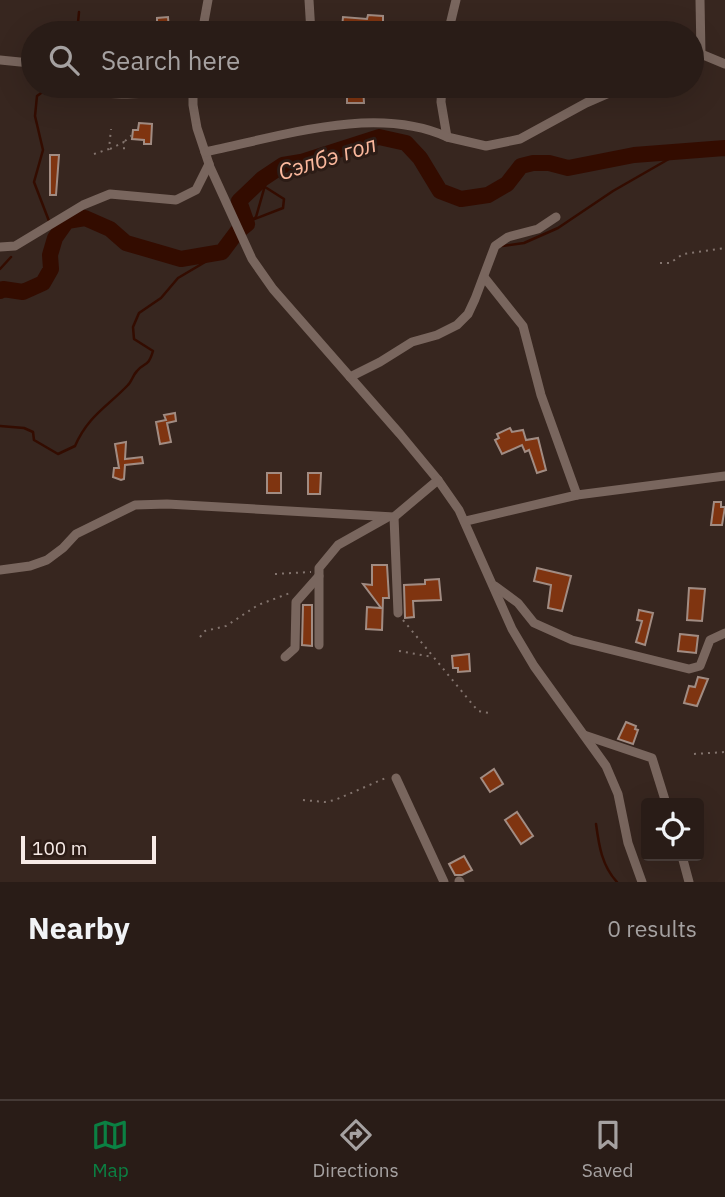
<!DOCTYPE html>
<meta charset="utf-8">
<style>
:root{--surface:#291c17;--page:#312520;--text:#f1f3f6;--muted:#a5a1a1;--line:#453a36;--accent:#0b8043}
body{margin:0;font-family:"IBM Plex Sans",sans-serif;background:var(--page);color:var(--text)}
.controls{position:absolute;right:21px;bottom:21px;display:grid;overflow:hidden;border-radius:7px;box-shadow:0 7px 28px #0002}
.controls button{width:63px;height:63px;display:grid;place-items:center;padding:0;border:0;border-bottom:2px solid var(--line);background:var(--surface);color:var(--text);font:35px sans-serif}
.scale{position:absolute;left:21px;bottom:18px;width:135px;box-sizing:border-box;padding-left:7px;border:4px solid #f7ebe7;border-top:0;font-size:19px;line-height:24px;white-space:nowrap;color:#f7ebe7;-webkit-text-stroke:5px #2c1c16;paint-order:stroke}
.list{margin:0;padding:0;list-style:none}
h2{display:flex;justify-content:space-between;align-items:center;height:91px;margin:0;padding:0 28px;font-size:30px}
h2 small{font-size:23px;font-weight:400;color:var(--muted)}
.icon{flex:none;width:38px;height:38px;fill:none;stroke:currentColor;stroke-width:2;stroke-linecap:round;stroke-linejoin:round}
.map{position:relative;flex:none;width:725px;height:882px;overflow:hidden}
.search{position:absolute;background:var(--surface);box-shadow:0 7px 28px #0002;left:21px;right:21px;top:21px;height:77px;display:flex;align-items:center;gap:18px;box-sizing:border-box;padding:0 24px;border-radius:38px;color:var(--muted);font-size:26px}
.sheet{height:217px;background:var(--surface)}
nav{display:flex;justify-content:space-around;align-items:center;box-sizing:border-box;height:98px;border-top:2px solid var(--line);background:var(--surface);font-size:19px;color:var(--muted)}
nav a{display:grid;justify-items:center;gap:4px}
nav .on{color:var(--accent)}
.map>svg:first-child{display:block}
</style>
<div class="map">
<svg width="725" height="882" viewBox="0 0 725 882">
<rect width="100%" height="100%" fill="#37261f"/>
<g fill="none" stroke-linecap="round" stroke-linejoin="round">
<g stroke="#330c00" stroke-width="2.5">
<path d="M77,33L79,12"/>
<path d="M252,220L283,208L284,199L265,187"/>
<path d="M49,221L34,182L43,150L35,116L37,96L51,86"/>
<path d="M247,224L256,217L268,175"/>
<path d="M52,226L55,238"/>
<path d="M502,246L524,243L558,228L613,191L681,152L725,155"/>
<path d="M0,269L11,257"/>
<path d="M0,426L24,428L33,432L34,440L58,454L75,446C88,416 107,407 128,385C132,381 133,375 137,371C144,362 148,368 153,351L134,339L133,327L139,313L161,298L178,278L222,252"/>
<path d="M596,824C599,846 602,866 617,882"/>
</g>
<path stroke="#330c00" stroke-width="16" d="M0,291L3,289L23,292L43,283L51,269L50,255L55,238L67,221L85,218L110,229L126,243L181,259L222,252L237,232L247,224L239,201L262,179L283,165L301,162L379,137L406,143L420,158L440,191L461,199L488,195L507,184L521,166L533,163H549L568,168L634,155L725,148"/>
</g>
<g fill="#7f3410" stroke="#a18c83" stroke-width="2">
<path d="M368,15L383,16V28L356,26V29L342,28L343,17L367,19Z"/>
<path d="M168,17L169,32L143,33L142,26L157,24V18Z"/>
<path d="M363,87L364,103H347V88Z"/>
<path d="M139,123L152,124L151,144H144V140L132,139L133,130H138Z"/>
<path d="M50,155H59L56,195H50Z"/>
<path d="M175,413L176,421L167,423L171,442L160,444L156,422L166,420L164,415Z"/>
<path d="M510,428L512,432L523,430L526,440L538,438L546,470L537,473L529,450L525,452L522,445L502,454L495,440L499,438L497,434Z"/>
<path d="M126,442L125,459L142,457L143,463L125,465L124,479L121,480L113,477L114,468H119L115,444Z"/>
<rect x="267" y="473" width="14" height="20"/>
<path d="M308,473H321L320,494H308Z"/>
<path d="M714,502H721V507H725L722,525H711Z"/>
<path d="M372,565H387L389,598H383L382,630L366,629L367,607L381,608L363,584L372,585Z"/>
<path d="M537,568L571,576L562,611L548,608L551,585L534,581Z"/>
<path d="M439,579L441,600L413,601L414,617L405,618L404,585L425,584V580Z"/>
<path d="M689,588L705,589L702,621L687,620Z"/>
<path d="M303,605H312V646L302,645Z"/>
<path d="M639,610L653,613L645,645L636,642L642,621L637,620Z"/>
<path d="M680,634L698,636L696,653L678,651Z"/>
<path d="M469,654L470,671L458,672V668H453L452,656Z"/>
<path d="M698,677L708,679L697,706L684,703L689,686L695,687Z"/>
<path d="M626,722L636,726L635,729L638,730L633,744L618,739Z"/>
<path d="M494,769L503,784L490,792L481,778Z"/>
<path d="M517,812L533,836L521,844L505,820Z"/>
<path d="M464,856L472,870L462,875H455L449,864Z"/>
</g>
<g fill="none" stroke-linecap="round" stroke-linejoin="round">
<g stroke="#83746e" stroke-width="2" stroke-dasharray="2 5" stroke-linecap="butt">
<path d="M125,141L132,135"/>
<path d="M110,149L124,142V154"/>
<path d="M94,154L109,149L111,129"/>
<path d="M660,263H670L683,254L725,248"/>
<path d="M275,574L311,572"/>
<path d="M403,620L478,711L489,713"/>
<path d="M200,637L205,631L226,626L258,605L290,593"/>
<path d="M399,651L433,657"/>
<path d="M694,754L725,752"/>
<path d="M303,800L325,802L335,800L388,777"/>
</g>
<g stroke="#79665e" stroke-width="9">
<path d="M309,0L311,33"/>
<path d="M700,0L701,54"/>
<path d="M202,33L208,0"/>
<path d="M448,33L456,0"/>
<path d="M692,57L701,54L725,64"/>
<path d="M0,60L30,63L33,66"/>
<path d="M64,86C106,99 149,93 192,89"/>
<path d="M193,86V105L197,128L210,167L252,259L273,289L400,434L438,480L459,510L512,629L534,666L606,766L618,794L628,843L642,882"/>
<path d="M313,86V88"/>
<path d="M442,86L441,102L447,137L486,146L520,139L586,103L625,86"/>
<path d="M205,152C279,137 375,104 447,137"/>
<path d="M0,247L15,246L83,205L110,194L176,200L196,190L209,164"/>
<path d="M484,277L523,326L541,395L577,495"/>
<path d="M350,377L380,362L412,342L437,335L457,325L468,314L475,299L495,246L508,237L538,229L556,217"/>
<path d="M394,517L398,613"/>
<path d="M466,521L577,495L725,476"/>
<path d="M0,570L30,566L47,560L63,548L76,534L135,505L167,504L394,517L438,480"/>
<path d="M495,586L518,603L534,623L572,640L689,669L700,666L710,640L725,633"/>
<path d="M319,645V568L338,545L386,518"/>
<path d="M285,657L295,648L296,602L319,576"/>
<path d="M584,735L652,758L666,803"/>
<path d="M396,778L444,882"/>
<path d="M682,856L689,882"/>
<path d="M459,881L460,882"/>
</g>
</g>
<g text-anchor="middle" dominant-baseline="central" stroke-width="6" stroke-linejoin="round" paint-order="stroke">
<g font-size="23" font-style="italic" fill="#fbb89d" stroke="#2c1c16">
<text transform="translate(327 157) rotate(-17)">Сэлбэ гол</text>
</g>
</g>
</svg>
<div class="controls">
<button><svg class="icon" aria-label="locate" viewBox="0 0 24 24"><circle cx="12" cy="12" r="6"/><path d="M12 2v4M12 18v4M2 12h4M18 12h4"/></svg></button>
</div>
<div class="scale">100 m</div>
<div class="search"><svg class="icon" aria-label="search" viewBox="0 0 24 24"><circle cx="10" cy="10" r="6"/><path d="M15 15l6 6"/></svg>Search here</div>
</div>
<section class="sheet">
<h2>Nearby<small>0 results</small></h2>
<ul class="list">
</ul>
</section>
<nav>
<a class="on"><svg class="icon" aria-label="map" viewBox="0 0 24 24"><path d="M3 6l6-2 6 2 6-2v14l-6 2-6-2-6 2zM9 4v14M15 6v14"/></svg>Map</a>
<a><svg class="icon" aria-label="directions" viewBox="0 0 24 24"><path d="M12 3l9 9-9 9-9-9zM9 14v-3h6M13 9l2 2-2 2"/></svg>Directions</a>
<a><svg class="icon" aria-label="saved" viewBox="0 0 24 24"><path d="M7 4h10v16l-5-4-5 4z"/></svg>Saved</a>
</nav>
